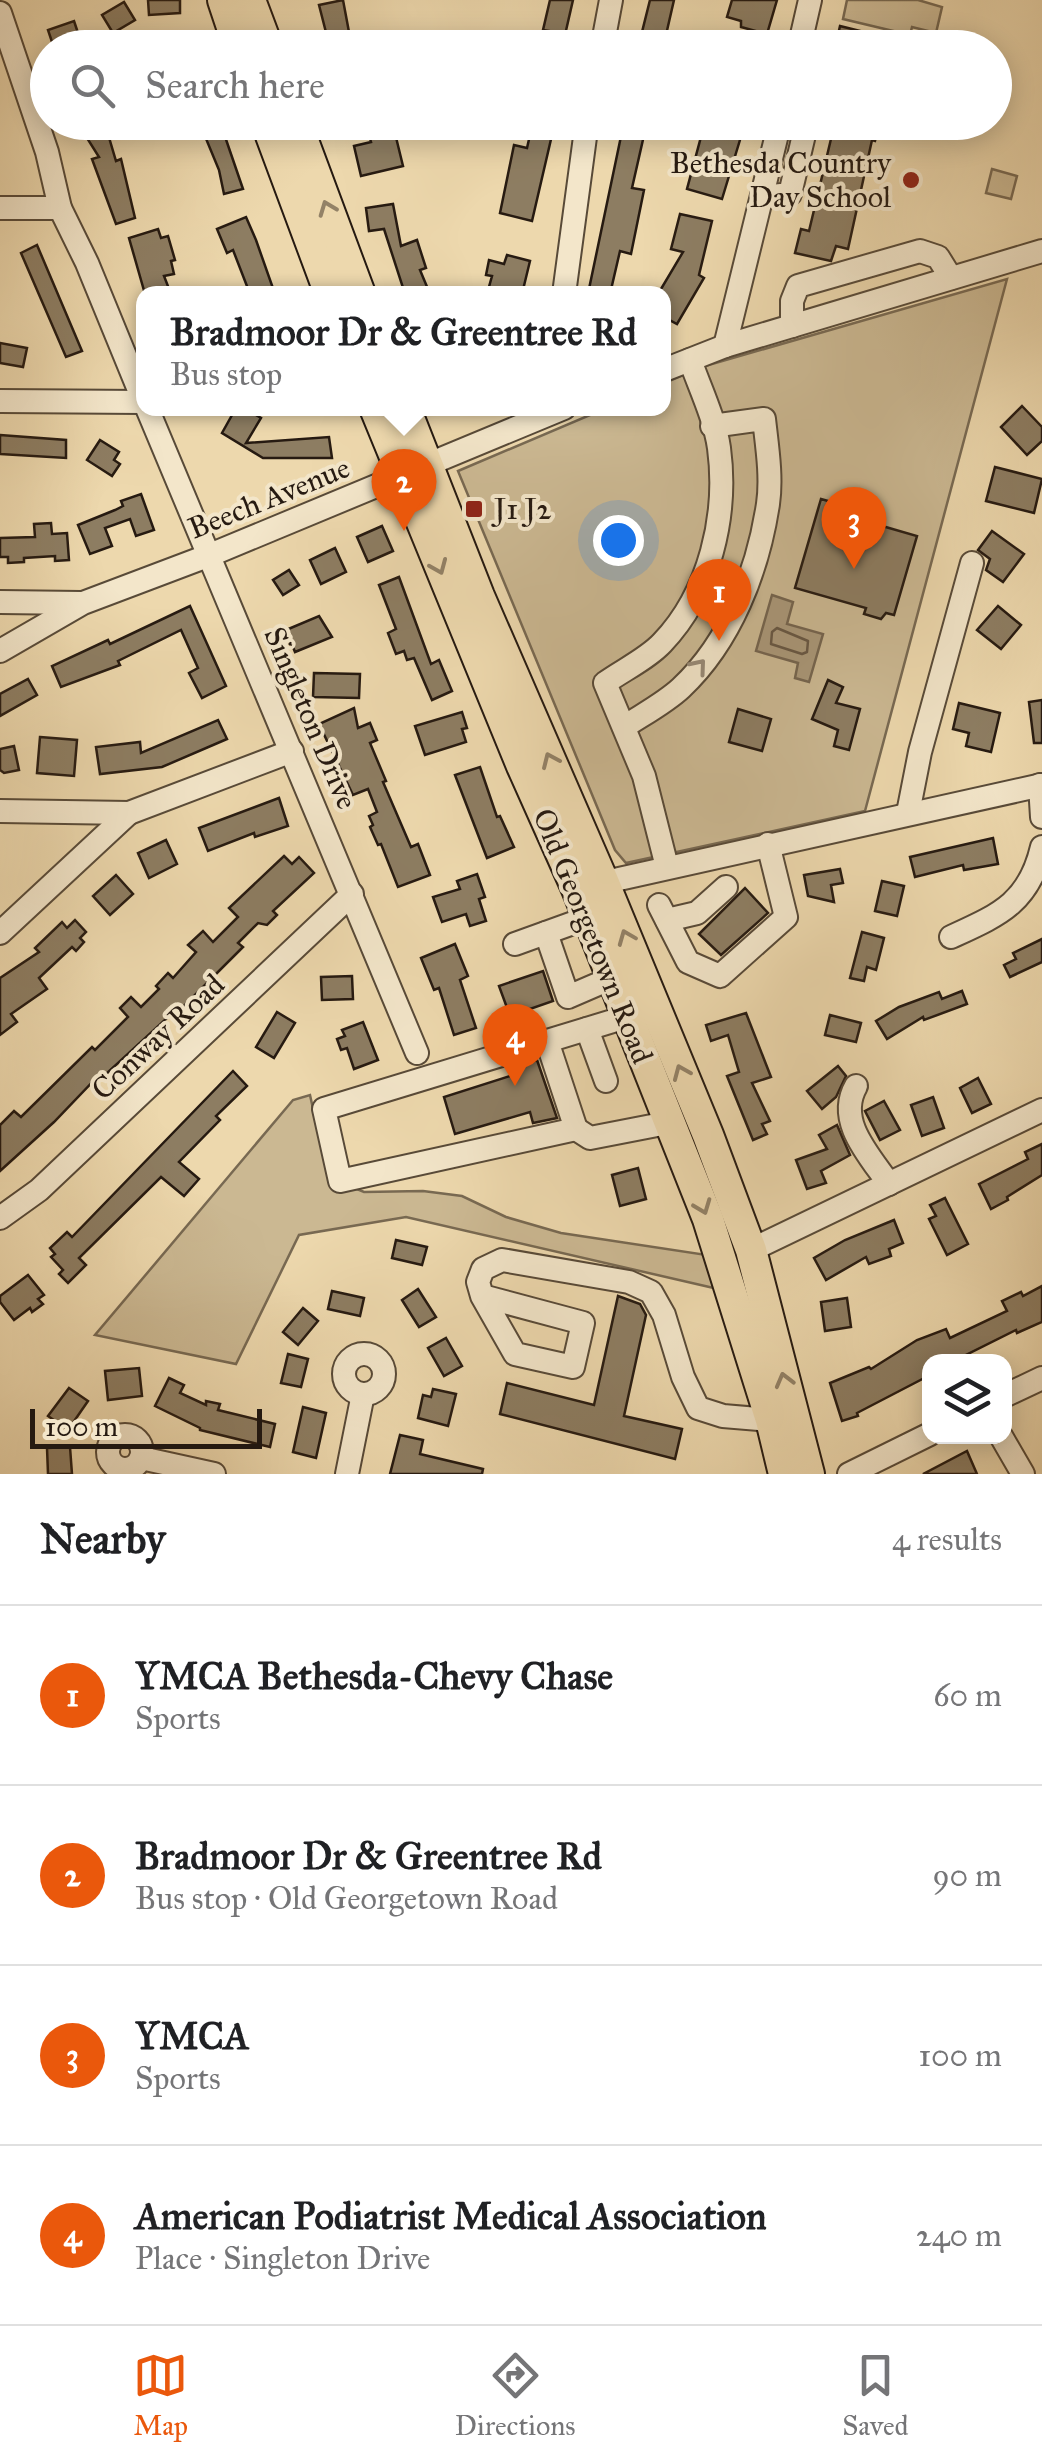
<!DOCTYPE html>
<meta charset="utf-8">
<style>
:root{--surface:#fff;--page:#f6f6f6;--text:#202124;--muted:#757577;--line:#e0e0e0;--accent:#ea580c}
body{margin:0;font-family:"IM FELL Great Primer",serif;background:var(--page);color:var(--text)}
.controls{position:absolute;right:30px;bottom:30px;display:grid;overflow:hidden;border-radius:20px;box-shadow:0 5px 25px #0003}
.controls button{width:90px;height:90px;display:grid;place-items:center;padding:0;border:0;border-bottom:2px solid var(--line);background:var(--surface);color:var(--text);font:50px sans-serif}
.scale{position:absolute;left:30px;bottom:25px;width:232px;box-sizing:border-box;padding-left:10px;border:5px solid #261a11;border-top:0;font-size:28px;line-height:35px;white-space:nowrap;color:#261a11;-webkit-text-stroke:8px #f3e6ca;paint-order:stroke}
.you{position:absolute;left:618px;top:540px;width:35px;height:35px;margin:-25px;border:8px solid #fff;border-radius:50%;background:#1a73e8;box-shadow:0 0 0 15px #1a73e833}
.badge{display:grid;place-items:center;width:65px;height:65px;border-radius:50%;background:var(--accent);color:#fff;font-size:32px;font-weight:700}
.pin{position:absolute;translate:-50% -82px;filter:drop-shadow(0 2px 5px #0008)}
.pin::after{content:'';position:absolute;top:52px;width:35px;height:30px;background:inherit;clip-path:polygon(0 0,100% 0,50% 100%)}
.popup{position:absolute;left:136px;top:286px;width:535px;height:130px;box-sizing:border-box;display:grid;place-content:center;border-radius:20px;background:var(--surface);filter:drop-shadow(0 2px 8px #0005);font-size:32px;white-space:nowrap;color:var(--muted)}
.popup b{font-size:38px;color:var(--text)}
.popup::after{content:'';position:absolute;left:50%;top:100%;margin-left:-20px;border:20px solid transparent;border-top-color:var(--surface)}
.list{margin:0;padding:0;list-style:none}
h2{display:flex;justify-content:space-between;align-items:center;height:130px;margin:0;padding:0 40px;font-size:42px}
h2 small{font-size:32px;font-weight:400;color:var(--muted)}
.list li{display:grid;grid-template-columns:65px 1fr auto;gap:30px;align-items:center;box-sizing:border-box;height:180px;padding:0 40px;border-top:2px solid var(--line)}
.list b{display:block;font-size:38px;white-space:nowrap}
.list p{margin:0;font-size:32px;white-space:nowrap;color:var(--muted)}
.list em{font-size:32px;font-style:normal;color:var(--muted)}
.icon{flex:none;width:55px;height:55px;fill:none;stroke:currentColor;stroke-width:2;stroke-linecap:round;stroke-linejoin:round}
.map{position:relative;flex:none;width:1042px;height:1474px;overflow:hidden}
.search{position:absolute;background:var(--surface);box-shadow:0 5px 25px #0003;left:30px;right:30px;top:30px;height:110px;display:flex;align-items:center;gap:25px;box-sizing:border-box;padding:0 35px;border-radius:55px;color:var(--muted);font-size:38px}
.sheet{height:850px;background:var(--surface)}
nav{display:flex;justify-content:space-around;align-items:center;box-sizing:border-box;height:140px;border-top:2px solid var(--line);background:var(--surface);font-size:28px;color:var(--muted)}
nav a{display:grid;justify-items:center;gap:5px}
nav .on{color:var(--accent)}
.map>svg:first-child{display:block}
</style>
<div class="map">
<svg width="1042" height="1474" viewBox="0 0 1042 1474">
<rect width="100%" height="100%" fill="#edd8ad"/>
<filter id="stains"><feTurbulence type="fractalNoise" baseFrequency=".002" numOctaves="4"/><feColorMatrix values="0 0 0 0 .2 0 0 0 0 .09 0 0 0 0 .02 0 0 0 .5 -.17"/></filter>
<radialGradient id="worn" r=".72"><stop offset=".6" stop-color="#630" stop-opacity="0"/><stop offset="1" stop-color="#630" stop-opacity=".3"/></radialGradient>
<g fill="#cbb892" stroke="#786952" stroke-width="2.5">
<path d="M847,0H918L942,7L936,33L912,27L910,35L843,19Z"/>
<path d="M992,169L1017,176L1011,199L986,193Z"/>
<path d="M1007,279L865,811L626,863L615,850L458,471L604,409L664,408V383L705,366Z"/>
<path d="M310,1095L328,1177L364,1192L423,1191L462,1196L506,1217L561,1233L720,1257L731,1292L406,1217L299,1235L236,1364L95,1335L293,1100Z"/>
</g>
<path fill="#a99778" stroke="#75654f" stroke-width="2.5" d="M772,595L793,602L787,624L823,634L809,682L795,678L798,663L756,651Z"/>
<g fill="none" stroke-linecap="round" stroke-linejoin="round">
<path stroke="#685844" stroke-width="2.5" d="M777,628L808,641L807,652L802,654L771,644L772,632Z"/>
</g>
<g fill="#8d7d62" stroke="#261a11" stroke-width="2.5">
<path d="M148,0H180V13L149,15Z"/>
<path d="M343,0L352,48H330L319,5Z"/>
<path d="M550,0H573L562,48H545L549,31L543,30Z"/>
<path d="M650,0H674L663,48H638Z"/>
<path d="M732,0H777L767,34L741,27V21L727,17Z"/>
<path d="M124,2L135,20L113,33L102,15Z"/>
<path d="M74,21L83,48H54L48,30Z"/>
<path d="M840,26L908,43L907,48H835Z"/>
<path d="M77,122H107L112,131L108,134L116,161L121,159L135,218L116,224L92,159L99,157Z"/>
<path d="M220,122L243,189L224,194L219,170L202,129Z"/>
<path d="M533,122H555L532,221L500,213L514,145L527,148Z"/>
<path d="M624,122H647L632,188L644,190L631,254L620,251L610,294H605L589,289Z"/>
<path d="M705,122L743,130L722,199L687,189Z"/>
<path d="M822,122H880L875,141L872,140L848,249L836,246L831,261L795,253L801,229L809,231L831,139L819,136Z"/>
<path d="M393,125L403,166L361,176L354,146L371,142L368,131Z"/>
<path d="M393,204L401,246L417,240L426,268L420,270L430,294H405L384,229L369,231L366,208Z"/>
<path d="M680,214L712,221L699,275L704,278L677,324L664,317V294H658L683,252L671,249Z"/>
<path d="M246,217L256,240L275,294H250L233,250L227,253L217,229Z"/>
<path d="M158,229L161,238L168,236L175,260L171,261L174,274L164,276L171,294H145L129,238Z"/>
<path d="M37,245L82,351L66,357L21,253Z"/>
<path d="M507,255L530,261L522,294H487L492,276L486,275L489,260L504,264Z"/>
<path d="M0,343L27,348L23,367L0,363Z"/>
<path d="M1022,406L1042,427V441L1027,455L1001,427Z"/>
<path d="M236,408H244L261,418L246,443L329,437L332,458H263L222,433Z"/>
<path d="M0,435L66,440V458L0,454Z"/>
<path d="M100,440L119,452L114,460L120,464L112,476L87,460Z"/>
<path d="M995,467L1042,479L1034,513L986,501Z"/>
<path d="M141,494L154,530L136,536L130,519L105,528L112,546L90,554L78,525L115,510L123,506L121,501Z"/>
<path d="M821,499L874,514L872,523L917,536L894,615L886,613L881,619L864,614L866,608L795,588Z"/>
<path d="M51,523L52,534L67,533L69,560L55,561V556L24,558V562L8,563V557H0V538L35,537L34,524Z"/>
<path d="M382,526L393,551L368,562L357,537Z"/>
<path d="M992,531L1024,554L1003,582L986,570L990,559L978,550Z"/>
<path d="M335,548L346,572L321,584L310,560Z"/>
<path d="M289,570L299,585L283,595L273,580Z"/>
<path d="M399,577L431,664L439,660L452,691L432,700L414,658L407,660L404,651L396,654L388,633L396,629L379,585Z"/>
<path d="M190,606L226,686L202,698L189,673L198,668L181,630L118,661L120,665L61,687L52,666L108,640L110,644Z"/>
<path d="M998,606L1021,625L1001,649L977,630Z"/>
<path d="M319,616L332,637L295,652L286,630Z"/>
<path d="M314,673L360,674L359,698L313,697Z"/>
<path d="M28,679L37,695L0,716V694Z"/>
<path d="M828,680L843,687L836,703L860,709L849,750L834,746L838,730L812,719Z"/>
<path d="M1042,700V743H1034L1029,702Z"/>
<path d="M959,703L1000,713L991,752L966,746L969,733L953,729Z"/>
<path d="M354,708L358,728L370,723L377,740L370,743L386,781L383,782L411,847L418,844L430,875L398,887L381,844L378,845L370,827L373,825L369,816L377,812L368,789L353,795L319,724Z"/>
<path d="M738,709L771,719L762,751L729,742Z"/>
<path d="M462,712L467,728L462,729L466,742L425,755L415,726Z"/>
<path d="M218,720L227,739L162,767L100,774L96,747L140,742L141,753Z"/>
<path d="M40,737L77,740L74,776L37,773Z"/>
<path d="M14,746L19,770L4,773L0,770V749Z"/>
<path d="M480,767L497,817L500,816L514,847L487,858L455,775Z"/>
<path d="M279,798L288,826L255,837L254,833L208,851L199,828Z"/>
<path d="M993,838L998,864L964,870L963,865L915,877L910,857Z"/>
<path d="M166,840L177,864L149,878L138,853Z"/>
<path d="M284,856L292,864L299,857L314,873L273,911L277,915L267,925L258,923L238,943L243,947L181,1009L179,1007L105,1075L102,1072L54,1122L0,1171V1125L14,1111L21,1117L92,1047L95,1050L128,1017L120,1008L131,997L141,1007L159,989L156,986L168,973L173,978L196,952L188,945L203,931L213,942L238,917L229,908Z"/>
<path d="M840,869L843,883L831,885L834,902L808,896L804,875Z"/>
<path d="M477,874L485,897L479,899L486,921L470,926L466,914L442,922L433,897L460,889L457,881Z"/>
<path d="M116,875L133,894L110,915L93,896Z"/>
<path d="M882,881L904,886L897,916L875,911Z"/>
<path d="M745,888L768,913L721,955L699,934Z"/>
<path d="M75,920L86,932L80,938L84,942L76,951L72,947L39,978L47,989L11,1014L17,1022L0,1035V978L39,952L35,948L62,922L67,928Z"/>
<path d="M862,932L884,938L876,970L867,967L864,981L850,978Z"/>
<path d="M1042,939V962L1010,977L1004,965L1016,959L1013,953Z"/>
<path d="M455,944L468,976L460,980L476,1028L454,1035L439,988L434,990L421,958Z"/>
<path d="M543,971L553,1001L510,1016L499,986Z"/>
<path d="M352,976L353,999L322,1000L321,977Z"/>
<path d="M962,991L967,1004L924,1020L923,1017L887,1039L876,1021L899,1007L939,992L942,999Z"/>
<path d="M277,1012L295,1023L274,1058L256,1047Z"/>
<path d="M746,1013L771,1077L752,1083L770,1121L762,1124L767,1134L753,1140L727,1076L739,1072L728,1035L711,1041L706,1025Z"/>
<path d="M830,1015L861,1023L856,1042L825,1035Z"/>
<path d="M363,1022L378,1060L354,1069L347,1048L341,1050L337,1039L345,1036L342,1030Z"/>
<path d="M537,1060L557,1118L533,1123L530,1112L455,1134L444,1097L513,1075L511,1068Z"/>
<path d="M838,1066L846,1076L836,1097L822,1109L807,1091Z"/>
<path d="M233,1071L247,1086L216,1116L220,1120L179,1162L199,1179L184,1196L161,1177L79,1258L86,1265L68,1283L59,1274L63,1270L51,1257L55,1254L50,1248L67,1232L72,1237Z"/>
<path d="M978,1078L991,1104L972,1113L960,1088Z"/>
<path d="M933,1097L944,1128L922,1136L911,1105Z"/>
<path d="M884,1101L900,1130L880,1140L865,1111Z"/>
<path d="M837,1125L850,1155L821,1171L826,1183L807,1189L796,1160L827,1149L819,1135Z"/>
<path d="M1042,1144V1175L1007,1197L1008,1200L991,1209L979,1184L1028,1159L1025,1152Z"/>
<path d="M638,1168L646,1199L620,1206L612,1175Z"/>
<path d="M945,1198L968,1244L947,1255L929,1219L936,1216L930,1205Z"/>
<path d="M894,1220L903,1243L889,1249L891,1256L869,1264L866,1257L826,1280L814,1258L845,1240Z"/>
<path d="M396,1240L427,1247L422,1265L392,1258Z"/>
<path d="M28,1275L44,1295L38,1299L43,1304L32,1312L30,1308L14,1320L0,1302V1296Z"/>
<path d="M1042,1286V1322L1017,1333L1016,1330L960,1358L961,1362H930V1375L857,1413L858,1416L842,1421L830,1383L869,1367L871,1369L917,1340L946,1329L950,1338L1007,1311L1002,1301L1021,1292L1023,1296Z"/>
<path d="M418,1289L436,1317L419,1327L402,1300Z"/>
<path d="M332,1291L364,1298L360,1316L328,1309Z"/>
<path d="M618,1296L640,1304L646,1315L624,1416L682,1429L675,1459L500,1414L507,1383L594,1405Z"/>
<path d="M847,1298L851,1327L825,1331L821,1302Z"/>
<path d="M303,1308L318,1321L298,1345L283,1332Z"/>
<path d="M446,1338L462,1366L444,1376L428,1348Z"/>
<path d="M288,1354L308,1359L301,1387L281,1383Z"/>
<path d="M139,1368L142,1396L108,1400L105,1371Z"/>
<path d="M169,1378L184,1385L180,1393L206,1405V1401L220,1404L218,1410L275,1424L270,1447L200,1430V1428L155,1406Z"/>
<path d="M69,1388L88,1401L68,1430L48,1416Z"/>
<path d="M433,1389L456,1394L448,1426L418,1418L423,1395L431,1397Z"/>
<path d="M303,1407L326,1413L316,1458L293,1452Z"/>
<path d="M400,1435L423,1440L420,1454L483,1469L482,1474H390Z"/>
<path d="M70,1447L72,1474H48L47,1448Z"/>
<path d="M967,1451L977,1474H923Z"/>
</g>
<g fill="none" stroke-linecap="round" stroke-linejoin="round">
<defs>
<g id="minor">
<path d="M0,13L47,152L60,208L87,263L144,402"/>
<path d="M602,48L611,0"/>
<path d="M799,48L810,0"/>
<path d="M762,197L790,194L807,122"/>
<path d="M0,208H60"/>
<path d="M564,294L587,122"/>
<path d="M792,326V301L798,286L920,251L938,257L951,278"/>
<path d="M725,346L780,122"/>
<path d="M664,370L725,346L1042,251"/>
<path d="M0,401L144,402"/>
<path d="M147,408L417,1053"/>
<path d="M0,602L81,603"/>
<path d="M0,651L83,603L210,555L564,408"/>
<path d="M624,727C642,715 665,703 681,688C731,641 758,570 768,504C772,477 767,446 764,419L712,426"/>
<path d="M1040,785L1042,817"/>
<path d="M0,811L129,813L292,751"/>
<path d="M908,813L920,752L972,563"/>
<path d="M667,867L644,776L605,683C623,670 647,659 662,643C710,593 728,515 719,448C715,419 700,388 690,360"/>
<path d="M592,885L1042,785"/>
<path d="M659,905L688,962L720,976L786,917L768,844"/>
<path d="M667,920L697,913L726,887"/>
<path d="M0,933L129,813"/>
<path d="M546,933L568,997L612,978"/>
<path d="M951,937C999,915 1029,903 1042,847"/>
<path d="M515,944L587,918"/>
<path d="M587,1029L606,1081"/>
<path d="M547,1041L576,1129L340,1181L324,1109L626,1017"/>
<path d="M856,1086C836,1121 869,1155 889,1184"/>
<path d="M576,1129L590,1138L657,1125L669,1119"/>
<path d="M0,1218L39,1190L352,894"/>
<path d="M751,1250L1042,1110"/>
<path d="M482,1296L583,1323L573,1367L515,1354L482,1296L478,1282L483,1269L502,1260L629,1282L651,1292L664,1315L683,1377L698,1408L723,1416L771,1420"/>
<circle cx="364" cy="1374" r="20"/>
<path d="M1004,1396L1042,1378"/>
<circle cx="125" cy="1452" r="17"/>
<path d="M1001,1436L1023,1474"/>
<path d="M141,1458L214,1474"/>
<path d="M347,1474L363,1394"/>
<path d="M849,1474L930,1434"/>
</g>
<g id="major">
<path d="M223,0L239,48"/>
<path d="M250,0L268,48"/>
<path d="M266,122L330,294"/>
<path d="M296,122L360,294"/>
<path d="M375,408L522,766L577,889L708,1219L771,1420L784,1474"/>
<path d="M405,408L479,596L603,881L708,1135L751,1250L809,1474"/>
</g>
</defs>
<use href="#minor" stroke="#584a38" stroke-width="26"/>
<use href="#major" stroke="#261a11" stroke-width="34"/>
<use href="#minor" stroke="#f3e6ca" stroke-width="22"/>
<use href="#major" stroke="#edd8ad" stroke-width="30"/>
</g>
<defs><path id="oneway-chevron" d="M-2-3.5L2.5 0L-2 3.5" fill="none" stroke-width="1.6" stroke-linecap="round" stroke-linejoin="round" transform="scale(2.5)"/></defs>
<g stroke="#938267">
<use href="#oneway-chevron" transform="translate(327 208) rotate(-111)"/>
<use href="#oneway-chevron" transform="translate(439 567) rotate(67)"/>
<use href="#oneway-chevron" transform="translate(550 760) rotate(-114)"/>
<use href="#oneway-chevron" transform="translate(626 937) rotate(-112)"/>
<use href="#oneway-chevron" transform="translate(681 1072) rotate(-113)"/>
<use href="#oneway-chevron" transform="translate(703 1207) rotate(69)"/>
<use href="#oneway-chevron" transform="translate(784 1380) rotate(-105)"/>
</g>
<use stroke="#978a77" href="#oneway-chevron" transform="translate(699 666) rotate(-50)"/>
<g fill="#8f2418" stroke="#f3e6ca" stroke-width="4">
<circle cx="911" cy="180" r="10"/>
<rect x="464" y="499" width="20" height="20" rx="5"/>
</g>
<g text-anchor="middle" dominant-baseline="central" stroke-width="8" stroke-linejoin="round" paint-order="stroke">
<g font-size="30" fill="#261a11" stroke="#f3e6ca" text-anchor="end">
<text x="891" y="163">Bethesda Country<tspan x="891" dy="34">Day School</tspan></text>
<text x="494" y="509" text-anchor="start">J1 J2</text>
</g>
<g font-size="30" fill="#261a11" stroke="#f3e6ca">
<text transform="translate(269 498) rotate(-22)">Beech Avenue</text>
<text transform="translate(311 718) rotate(67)">Singleton Drive</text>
<text transform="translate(593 936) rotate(68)">Old Georgetown Road</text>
<text transform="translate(158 1037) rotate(-43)">Conway Road</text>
</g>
</g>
<rect width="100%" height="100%" filter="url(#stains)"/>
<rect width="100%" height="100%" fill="url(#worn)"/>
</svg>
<div class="controls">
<button><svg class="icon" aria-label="layers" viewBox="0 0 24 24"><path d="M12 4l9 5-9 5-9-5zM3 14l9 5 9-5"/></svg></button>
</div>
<div class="scale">100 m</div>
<div class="you"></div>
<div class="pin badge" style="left:719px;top:641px">1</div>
<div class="pin badge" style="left:404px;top:531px">2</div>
<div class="popup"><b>Bradmoor Dr &amp; Greentree Rd</b>Bus stop</div>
<div class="pin badge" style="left:854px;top:569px">3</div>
<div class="pin badge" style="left:515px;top:1086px">4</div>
<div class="search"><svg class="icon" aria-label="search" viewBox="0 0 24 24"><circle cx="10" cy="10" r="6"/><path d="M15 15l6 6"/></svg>Search here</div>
</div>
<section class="sheet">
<h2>Nearby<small>4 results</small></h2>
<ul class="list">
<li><span class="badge">1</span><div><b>YMCA Bethesda-Chevy Chase</b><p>Sports</p></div><em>60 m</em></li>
<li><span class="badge">2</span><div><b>Bradmoor Dr &amp; Greentree Rd</b><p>Bus stop · Old Georgetown Road</p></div><em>90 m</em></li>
<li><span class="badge">3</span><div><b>YMCA</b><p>Sports</p></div><em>100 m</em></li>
<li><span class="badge">4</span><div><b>American Podiatrist Medical Association</b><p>Place · Singleton Drive</p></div><em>240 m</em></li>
</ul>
</section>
<nav>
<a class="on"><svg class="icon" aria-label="map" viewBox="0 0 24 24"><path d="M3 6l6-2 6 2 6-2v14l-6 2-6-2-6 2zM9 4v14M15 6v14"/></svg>Map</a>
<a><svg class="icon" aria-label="directions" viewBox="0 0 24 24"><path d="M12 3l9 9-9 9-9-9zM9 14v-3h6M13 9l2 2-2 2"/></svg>Directions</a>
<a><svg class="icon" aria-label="saved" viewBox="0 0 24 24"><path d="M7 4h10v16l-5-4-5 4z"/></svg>Saved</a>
</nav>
